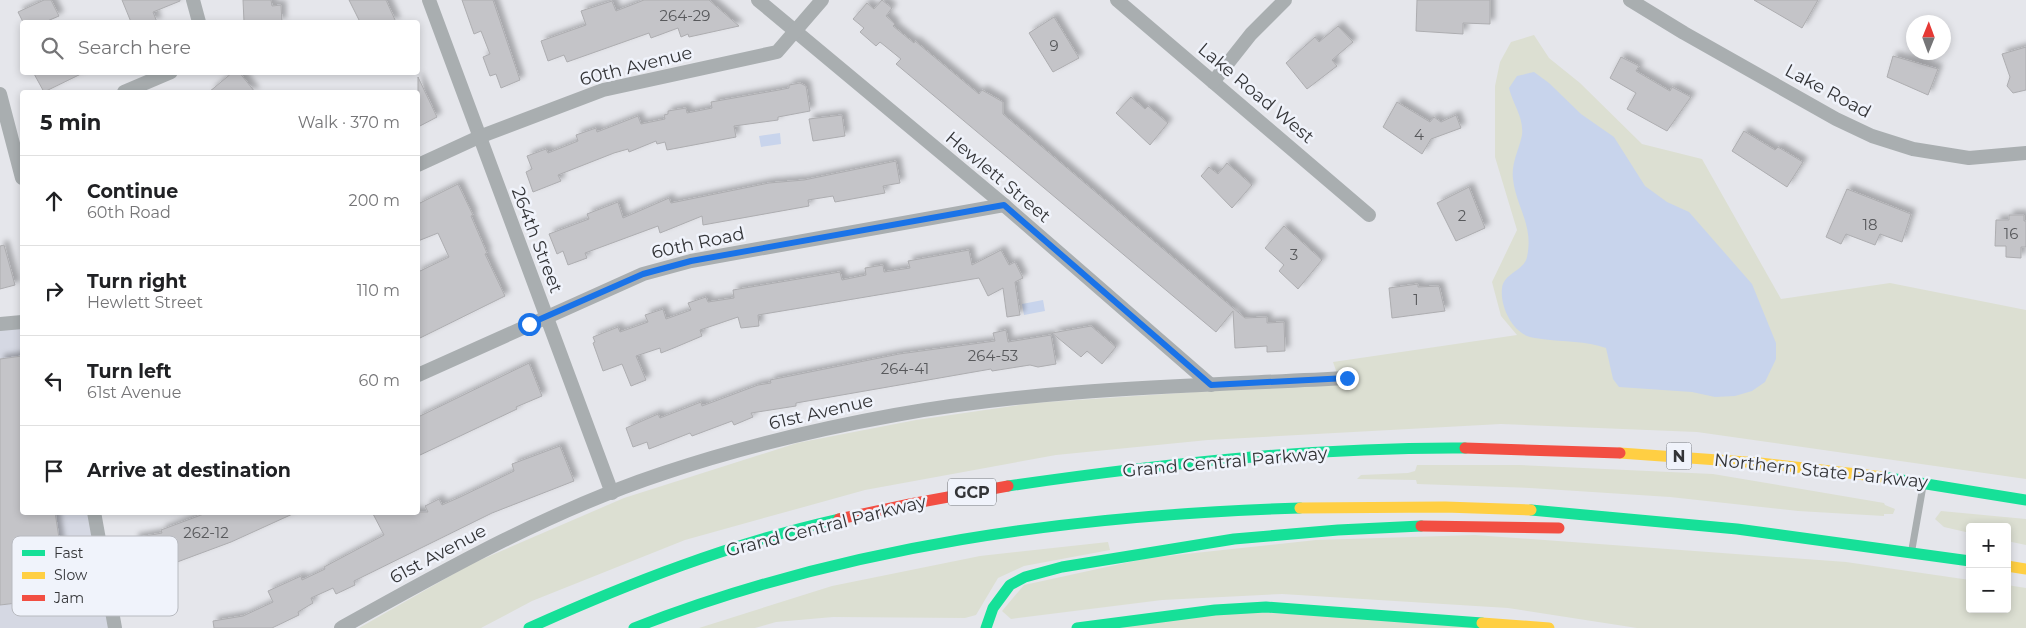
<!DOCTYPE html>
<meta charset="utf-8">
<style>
:root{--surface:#fff;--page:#f2f2f2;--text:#202124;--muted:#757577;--line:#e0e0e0}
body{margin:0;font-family:Montserrat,sans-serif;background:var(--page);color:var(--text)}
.controls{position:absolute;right:15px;bottom:15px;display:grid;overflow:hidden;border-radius:5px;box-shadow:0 2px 8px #0003}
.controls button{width:45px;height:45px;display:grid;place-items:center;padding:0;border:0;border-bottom:1px solid var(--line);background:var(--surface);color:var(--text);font:25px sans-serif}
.compass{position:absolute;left:1906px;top:15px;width:45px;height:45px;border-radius:50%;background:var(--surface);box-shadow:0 2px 8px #0003;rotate:1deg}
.stop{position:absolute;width:15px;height:15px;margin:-11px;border:4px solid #1a73e8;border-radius:50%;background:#fff}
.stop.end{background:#1a73e8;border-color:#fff;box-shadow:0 1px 5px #0008}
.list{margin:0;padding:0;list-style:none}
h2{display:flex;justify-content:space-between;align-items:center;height:65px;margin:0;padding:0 20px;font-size:21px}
h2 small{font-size:16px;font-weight:400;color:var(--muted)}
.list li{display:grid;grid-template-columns:32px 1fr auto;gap:15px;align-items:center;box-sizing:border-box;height:90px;padding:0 20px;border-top:1px solid var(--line)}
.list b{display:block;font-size:19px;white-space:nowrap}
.list p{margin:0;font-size:16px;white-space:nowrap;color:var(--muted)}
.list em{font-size:16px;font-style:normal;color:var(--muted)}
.icon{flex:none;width:28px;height:28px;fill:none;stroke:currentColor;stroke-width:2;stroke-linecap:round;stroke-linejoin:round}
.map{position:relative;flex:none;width:2026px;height:628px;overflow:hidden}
.search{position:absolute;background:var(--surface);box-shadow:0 2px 8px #0003;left:20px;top:20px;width:400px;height:55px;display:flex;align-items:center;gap:12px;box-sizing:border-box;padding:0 18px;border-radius:5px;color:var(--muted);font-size:19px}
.panel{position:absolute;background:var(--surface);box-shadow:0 2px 8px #0003;left:20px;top:90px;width:400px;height:425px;border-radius:5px}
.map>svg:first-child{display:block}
</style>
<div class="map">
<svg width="2026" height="628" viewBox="0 0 2026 628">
<defs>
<filter id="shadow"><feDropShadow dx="4.5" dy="-4.5" stdDeviation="2.5" flood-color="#0004"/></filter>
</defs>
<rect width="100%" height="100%" fill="#e5e6eb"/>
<path fill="#d5d8e3" d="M22,322V512L94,513L115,628H0V324Z"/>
<g fill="#dcdfd2">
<path d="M1534,35L1549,58L1580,83L1642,144L1702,159L1781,299L1890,283L2026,310V479L1697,432L1501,424L1208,440L1056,455L865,490L685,540L532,601L481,628H359L471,564L624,498L797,443L916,420L1033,403L1340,382L1333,362L1517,335L1501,316L1492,282L1517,230L1495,157V86L1500,62L1511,42Z"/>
<path d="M1417,465H1519L1713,474L1884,503L1885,505L1895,509L1893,514H1884V516L1798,511L1670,497L1530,488L1417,484L1416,480L1357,479L1361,475L1408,473L1415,471Z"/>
<path d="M1941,511L2026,519V545L2007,541V527H1970V533L1944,527L1935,519Z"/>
<path d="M1475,535L1846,562L1970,580V609H2007V585L2026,588V628H1637L1508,608L1282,594L1162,600L1011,619L1002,611L1024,585L1148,558L1316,540Z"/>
<path d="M1108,542L1110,550L1024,566L998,578L976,615L965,618L833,617L776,622L755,628H699L832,586L980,556Z"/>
<path d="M1215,610L1549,628H1077Z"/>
</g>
<g fill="#c8d4ec">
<path d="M1534,72L1549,83L1581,114L1614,137L1645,186L1667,202L1689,212L1752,284L1776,343V359L1765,382L1752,391L1735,396L1715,397L1692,392L1619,387L1613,379L1606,348C1586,341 1564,342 1542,339C1538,338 1532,338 1527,336C1511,329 1500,306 1502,288C1504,273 1524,271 1527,257C1534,225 1516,207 1513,179C1511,163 1519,150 1522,135C1524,117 1513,105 1509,88L1517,76Z"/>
<path d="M780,133L781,144L761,147L759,136Z"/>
<path d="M1043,300L1045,311L1024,315L1022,304Z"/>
</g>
<g fill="#c4c4c8" stroke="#adadb0" filter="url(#shadow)">
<path d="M44,0H51L59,16L45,22H23L18,12Z"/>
<path d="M122,0H180V1L153,12L157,22H131Z"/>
<path d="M243,0H271L272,6L281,5L282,22H244Z"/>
<path d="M349,0H386L396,22H360Z"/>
<path d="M462,0H493L520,80L501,88L496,74L490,76L483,57L490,54L481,31L474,34Z"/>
<path d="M644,0H709L739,26L689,37L688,34L681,37L678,28L651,38L649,33L567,62L564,55L548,61L541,41L586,25L581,11L612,1L616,11Z"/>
<path d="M882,0L892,8L886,16L895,24L893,26L914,43L915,41L979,94L982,90L1003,102V114L1245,318L1267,317V323L1284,322L1285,351L1267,352V346L1235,348L1233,311L1216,332L896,64L901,59L880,42L876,46L860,32L864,28L853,19L867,3L874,9Z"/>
<path d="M1417,0H1490V24L1463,23V34L1416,31Z"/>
<path d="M1754,0H1818L1802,28Z"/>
<path d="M1054,17L1079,58L1053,72L1029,33Z"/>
<path d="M1338,26L1353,42L1332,60L1337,66L1307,89L1286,63L1315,37L1319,42Z"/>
<path d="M2026,47V90L2013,93L2007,86L2010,77L2002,54Z"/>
<path d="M1893,56L1938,69L1928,95L1887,77Z"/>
<path d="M1621,57L1639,66L1636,71L1670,91L1672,87L1691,97L1667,131L1627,109L1636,93L1610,78Z"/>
<path d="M33,72H85L44,92Z"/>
<path d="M233,72H239L255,92H209Z"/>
<path d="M418,77L437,117L418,127Z"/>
<path d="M800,83L806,86L810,111L778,117V120L734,126L736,137L667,150L665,142L657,144L656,141L629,152L628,149L614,153L558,175L561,181L533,192L526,172L532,169L527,156L546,149L548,153L578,141L576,135L596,128L597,132L638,116L641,124L665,119L664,115L668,114V111L686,108L687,113L712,108L711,102L779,90L789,88V85Z"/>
<path d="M1131,97L1145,109L1148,106L1168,123L1150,145L1116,113Z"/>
<path d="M1397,102L1430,122L1434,117L1441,122L1456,115L1461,128L1431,139L1422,154L1383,127Z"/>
<path d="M842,115L845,136L813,141L809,119Z"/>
<path d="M1744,131L1775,150L1778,147L1803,162L1787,187L1732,151Z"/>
<path d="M896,161L900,183L883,186L885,193L835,202L833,196L808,200L809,206L703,225L702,216L660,233L658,226L585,253L587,258L568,265L563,251L557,254L549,234L589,219L587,214L618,202L623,218L669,198L671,203L769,183L804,180Z"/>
<path d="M1227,163L1252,185L1232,208L1201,176L1209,167L1218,174Z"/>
<path d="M458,184L473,215L471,216L487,253L485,254L505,296L418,339V272L449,257L438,233L418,241V204Z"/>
<path d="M1469,187L1485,228L1456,241L1437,203Z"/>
<path d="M1847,189L1911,214L1902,242L1880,234L1875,245L1846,234L1841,244L1826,237Z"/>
<path d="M2009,215H2024V221H2026V247H2021V258L2006,257V246H1995L1996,220H2009Z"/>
<path d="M1284,226L1322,260L1298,289L1279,271L1284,265L1265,248Z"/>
<path d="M4,245L15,285L0,289V246Z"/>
<path d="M969,250L972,265L1001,250L1009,265L1015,262L1023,278L1015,282L1020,315L1007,317L1003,288L988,296L979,278L758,315L759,326L741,328L738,317L700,330L702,336L676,347L661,353L660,348L636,356L646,380L631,386L622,364L603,371L593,343L595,342L593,337L618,327L620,332L648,322L645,315L663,309L666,319L691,310L688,303L706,297L708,302L734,298L733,290L840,272L842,280L866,275L865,268L883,265L884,272L910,268L908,261Z"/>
<path d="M1418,284V287L1439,286L1445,311L1392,318L1389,288Z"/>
<path d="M1091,326L1116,347L1102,364L1087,351L1081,357L1052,333Z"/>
<path d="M1006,330L1008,342L1051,335L1056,364L1038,367L1030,365L992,371L991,369L796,403V406L751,413L753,417L734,425L732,421L692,436L690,433L649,449L647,442L633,447L626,428L658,414L660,418L701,402L702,406L758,385L771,383L770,380L899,354L995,341L993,333Z"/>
<path d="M22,356V512H55L68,597L0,605V359Z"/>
<path d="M529,363L542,396L516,407L517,409L418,456V417Z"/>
<path d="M560,446L574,481L492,513L354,581L355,585L336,594L333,588L311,598L313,603L298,612L299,615L272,628H214L213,621L243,616L273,602L268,591L301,576L302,580L325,569L324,567L384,535L372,512H428L425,506L439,499L442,505L460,497L514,471L512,464Z"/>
<path d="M209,512H297L231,542L161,568L157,570L163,588L146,594L134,538L162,533L161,530Z"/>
</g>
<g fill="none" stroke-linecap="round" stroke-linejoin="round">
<path stroke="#a9aeb0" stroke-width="7" d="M1912,549L1923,486"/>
<g stroke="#a9aeb0" stroke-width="14">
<path d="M193,0L199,22"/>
<path d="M429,0L612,493"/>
<path d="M758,0L1004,205L1211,385"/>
<path d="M1117,0L1369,215"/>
<path d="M1630,0L1684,33L1836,119L1872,136L1913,149L1969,158L2026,153"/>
<path d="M1213,82L1251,34L1285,0"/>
<path d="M124,92L171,72"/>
<path d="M0,94L22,178"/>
<path d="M418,165L479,137L603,90L777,52L822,0"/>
<path d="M0,324L22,322"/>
<path d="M418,375L643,274L691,261L1004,205"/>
<path d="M94,512L115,628"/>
<path d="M341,628C445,570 551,510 664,473C739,448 817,429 895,415C1043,388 1197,386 1347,378"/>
</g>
<g stroke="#16e098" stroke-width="11">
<path d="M1883,477L2026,500"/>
<path d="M1008,486C1159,464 1313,447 1465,448"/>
<path d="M1531,510L1737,529L1970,561"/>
<path d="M529,628C629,583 732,543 839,519"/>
<path d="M634,628C846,545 1074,515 1300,508"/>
<path d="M986,628L993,608L1010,585L1025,577L1062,567L1234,539L1338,530L1421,526"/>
<path d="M1077,628L1215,610L1266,607L1482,623"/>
</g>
<g stroke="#ffcf43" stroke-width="11">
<path d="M1620,453L1760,463L1883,477"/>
<path d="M1300,508L1445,507L1531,510"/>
<path d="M2007,566L2026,569"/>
<path d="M1482,623L1549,628"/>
</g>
<g stroke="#f24e42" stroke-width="11">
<path d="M1465,448L1620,453"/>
<path d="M839,519L910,504L1008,486"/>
<path d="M1421,526L1559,528"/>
</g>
</g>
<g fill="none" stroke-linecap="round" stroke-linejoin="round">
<path stroke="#1a73e8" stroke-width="6" d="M529,324L643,274L691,261L1004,205L1211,385L1347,378"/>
</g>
<g text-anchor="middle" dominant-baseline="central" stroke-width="5" stroke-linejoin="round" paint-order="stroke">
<g font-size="15" fill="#58595c">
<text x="685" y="15">264-29</text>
<text x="1054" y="45">9</text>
<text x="1419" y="134">4</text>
<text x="1462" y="215">2</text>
<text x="1870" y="224">18</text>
<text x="2011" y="233">16</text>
<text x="1294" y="254">3</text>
<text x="1416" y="299">1</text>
<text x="993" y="355">264-53</text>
<text x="905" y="368">264-41</text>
<text x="206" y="532">262-12</text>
</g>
<g fill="#f0f3fb" stroke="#6c6e72" stroke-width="1">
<rect x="1666.5" y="442.5" width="25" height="27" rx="4"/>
<rect x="948" y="478.5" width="48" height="27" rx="4"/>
</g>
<g font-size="16" font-weight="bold" fill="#343538">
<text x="1679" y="456">N</text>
<text x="972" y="492">GCP</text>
</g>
<g font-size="18" fill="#343538" stroke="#f0f3fb">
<text transform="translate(636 66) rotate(-14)">60th Avenue</text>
<text transform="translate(1828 91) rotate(28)">Lake Road</text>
<text transform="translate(1256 93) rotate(40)">Lake Road West</text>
<text transform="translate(998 177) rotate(40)">Hewlett Street</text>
<text transform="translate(537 240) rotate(69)">264th Street</text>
<text transform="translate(698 243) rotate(-12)">60th Road</text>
<text transform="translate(821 412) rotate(-13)">61st Avenue</text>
<text transform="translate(1225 462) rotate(-5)">Grand Central Parkway</text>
<text transform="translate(1821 471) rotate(6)">Northern State Parkway</text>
<text transform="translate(826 526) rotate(-14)">Grand Central Parkway</text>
<text transform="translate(438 554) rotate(-28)">61st Avenue</text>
</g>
</g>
<rect x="12" y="536" width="166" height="80" rx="8" fill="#f0f3fb" stroke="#b8bac0" stroke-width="1"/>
<rect x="22" y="550" width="23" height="6" fill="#16e098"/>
<rect x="22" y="572" width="23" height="7" fill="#ffcf43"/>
<rect x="22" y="595" width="23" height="6" fill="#f24e42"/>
<g font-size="14" fill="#343538">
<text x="54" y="558">Fast</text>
<text x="54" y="580">Slow</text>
<text x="54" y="603">Jam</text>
</g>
</svg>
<div class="controls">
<button>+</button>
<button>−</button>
</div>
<svg class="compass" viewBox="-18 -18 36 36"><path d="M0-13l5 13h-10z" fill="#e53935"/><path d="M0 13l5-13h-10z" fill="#757577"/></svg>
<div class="stop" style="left:529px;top:324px"></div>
<div class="stop end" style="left:1347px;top:378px"></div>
<div class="search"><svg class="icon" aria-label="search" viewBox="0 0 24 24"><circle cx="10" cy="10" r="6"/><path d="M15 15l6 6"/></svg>Search here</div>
<section class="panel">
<h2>5 min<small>Walk · 370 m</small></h2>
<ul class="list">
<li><svg class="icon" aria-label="ahead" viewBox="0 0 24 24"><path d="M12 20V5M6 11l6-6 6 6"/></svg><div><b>Continue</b><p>60th Road</p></div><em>200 m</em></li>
<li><svg class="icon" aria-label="right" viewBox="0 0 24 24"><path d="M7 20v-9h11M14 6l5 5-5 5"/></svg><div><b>Turn right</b><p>Hewlett Street</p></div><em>110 m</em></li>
<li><svg class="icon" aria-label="left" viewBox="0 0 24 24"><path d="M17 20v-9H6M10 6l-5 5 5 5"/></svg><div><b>Turn left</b><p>61st Avenue</p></div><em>60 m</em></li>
<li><svg class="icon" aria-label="arrive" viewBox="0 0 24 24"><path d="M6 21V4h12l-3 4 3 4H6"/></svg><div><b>Arrive at destination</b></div></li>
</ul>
</section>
</div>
